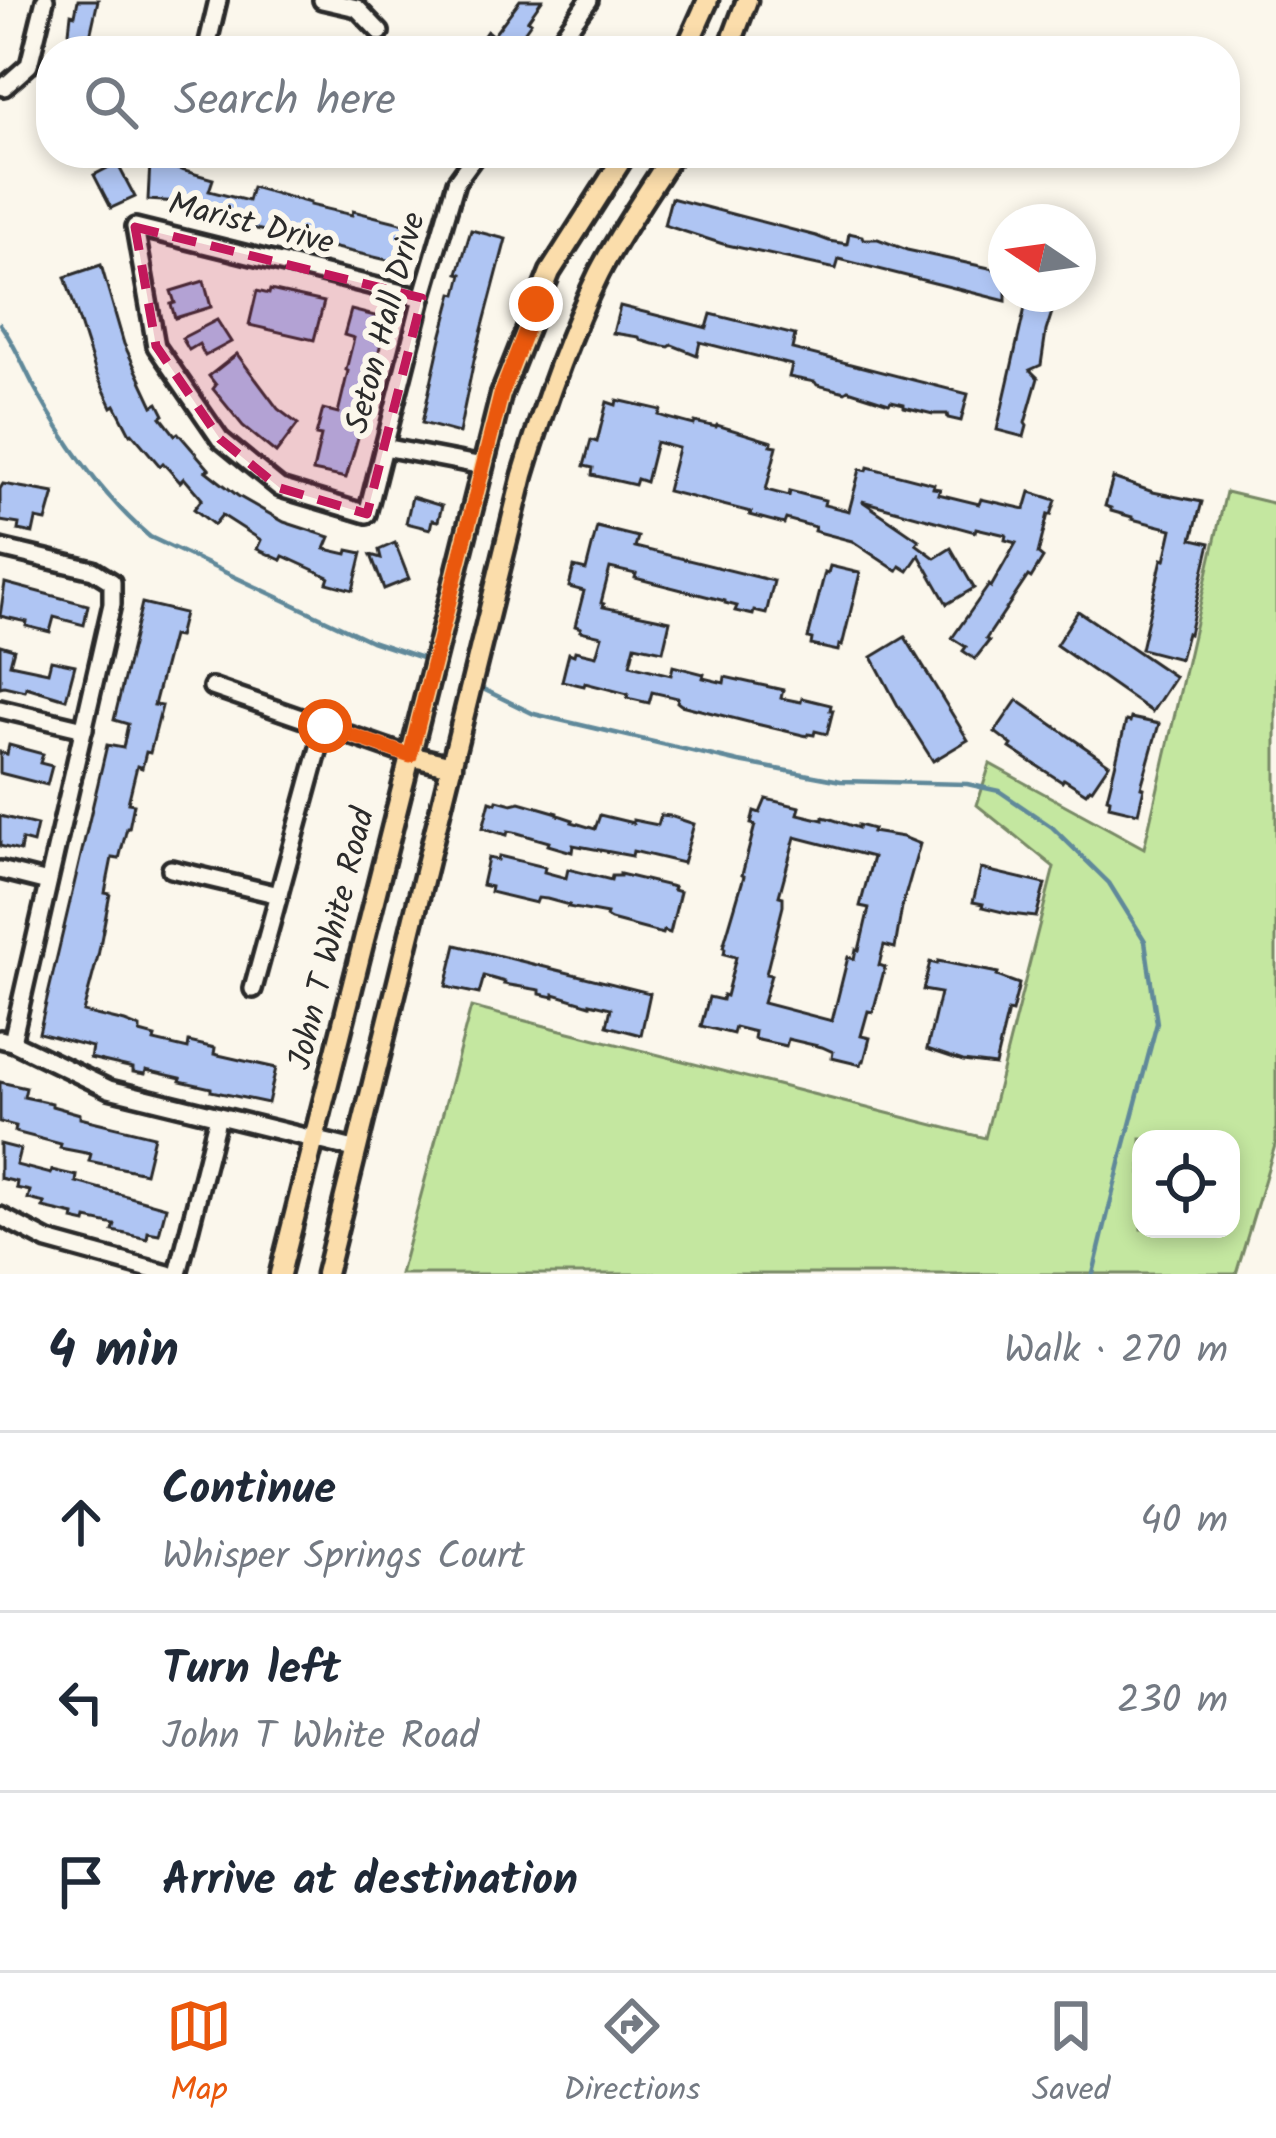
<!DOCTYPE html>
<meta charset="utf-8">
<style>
:root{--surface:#fff;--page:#f6f6f7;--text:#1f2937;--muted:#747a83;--line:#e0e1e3;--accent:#ea580c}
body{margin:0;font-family:Kalam,sans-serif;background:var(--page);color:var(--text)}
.controls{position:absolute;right:36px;bottom:36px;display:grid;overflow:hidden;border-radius:24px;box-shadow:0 6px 18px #0003}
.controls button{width:108px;height:108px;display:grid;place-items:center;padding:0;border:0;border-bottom:3px solid var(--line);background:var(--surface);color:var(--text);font:60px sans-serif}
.compass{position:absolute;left:988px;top:204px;width:108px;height:108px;border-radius:50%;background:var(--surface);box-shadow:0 6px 18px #0003;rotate:283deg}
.stop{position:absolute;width:36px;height:36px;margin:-27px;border:9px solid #ea580c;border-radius:50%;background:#fff}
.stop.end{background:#ea580c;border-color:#fff;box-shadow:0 3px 12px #0008}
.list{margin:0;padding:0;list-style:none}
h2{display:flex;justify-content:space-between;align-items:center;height:156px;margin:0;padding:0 48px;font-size:51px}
h2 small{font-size:39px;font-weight:400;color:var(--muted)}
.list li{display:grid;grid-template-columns:78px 1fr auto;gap:36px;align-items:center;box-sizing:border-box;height:180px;padding:0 48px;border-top:3px solid var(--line)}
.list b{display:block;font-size:45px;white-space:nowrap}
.list p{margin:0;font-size:39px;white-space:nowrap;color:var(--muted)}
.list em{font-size:39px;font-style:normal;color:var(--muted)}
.icon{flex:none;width:66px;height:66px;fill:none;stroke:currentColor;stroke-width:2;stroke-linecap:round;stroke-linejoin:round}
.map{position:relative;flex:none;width:1276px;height:1274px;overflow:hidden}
.search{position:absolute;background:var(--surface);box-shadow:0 6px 18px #0003;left:36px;right:36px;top:36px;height:132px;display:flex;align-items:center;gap:30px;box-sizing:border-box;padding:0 42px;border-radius:48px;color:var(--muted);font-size:45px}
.sheet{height:696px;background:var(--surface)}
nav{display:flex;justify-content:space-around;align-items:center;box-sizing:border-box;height:168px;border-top:3px solid var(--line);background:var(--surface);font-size:33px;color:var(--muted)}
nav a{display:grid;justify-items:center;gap:6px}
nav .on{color:var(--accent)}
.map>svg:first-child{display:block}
</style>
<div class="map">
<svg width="1276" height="1274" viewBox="0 0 1276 1274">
<rect width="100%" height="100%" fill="#fbf7ec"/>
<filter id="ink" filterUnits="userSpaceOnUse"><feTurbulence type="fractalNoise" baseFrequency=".00833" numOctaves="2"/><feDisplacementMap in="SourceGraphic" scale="24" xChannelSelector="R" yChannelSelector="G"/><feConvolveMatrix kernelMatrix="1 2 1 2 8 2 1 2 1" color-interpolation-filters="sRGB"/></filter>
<g filter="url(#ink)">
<path fill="#c4e7a0" stroke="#788966" stroke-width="3" fill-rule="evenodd" d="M1226,492L1276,504V1142L1236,1274H400L471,1007L985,1138L1054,867L977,805L990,764L1144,848ZM1141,1139H1231V1229H1141Z"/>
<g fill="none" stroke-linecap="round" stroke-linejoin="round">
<g stroke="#60899a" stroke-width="4.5">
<path d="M0,324C15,344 24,368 36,390C66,444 103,497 150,537L371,641L428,660"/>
<path d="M483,689L534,714L739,762L841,781L967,784L999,791L1052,827L1109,883L1145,941L1157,1023L1122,1155L1093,1274"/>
</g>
</g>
<g fill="#afc5f3" stroke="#2b2b2b" stroke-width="3" fill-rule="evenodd">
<path d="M78,0H98L88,45L68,41L71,14L75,15Z"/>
<path d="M520,0H542L528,20L531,22L524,32L526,34L517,45L516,44L511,51H473L487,31L493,36Z"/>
<path d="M150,162L175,164L174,168L213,179L209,191L248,201L252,187L310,203V205L352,215L353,211L413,226L404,264L310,242L311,237L290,232L289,237L211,218L212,213L192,208L191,213L177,209L179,202L148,200Z"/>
<path d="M117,163L135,197L111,208L94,175Z"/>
<path d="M671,198L816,236L829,241L847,244L849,233L862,236L863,239H878L907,250L994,269L1006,274V301L839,259L836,269L723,244L664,225Z"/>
<path d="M471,230L506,239L474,360L459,433L422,423L441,338L453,293L457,294L462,274L458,273Z"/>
<path d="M101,265L124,344L153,406L158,403L164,415L161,417L175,435L178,433L209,469L206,471L238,496L284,522L330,537L325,549L347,554L348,550L362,553L353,590L327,583L329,577L283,556L281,560L257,549L261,540L222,515L214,525L194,509L202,499L184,478L180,482L163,463L160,466L132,433L130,434L115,405L112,407L96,373L65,277Z"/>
<path d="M204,281L211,307L175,318L171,304L175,303L171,291Z"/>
<path d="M270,290L324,302L314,340L249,325L257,291L269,294Z"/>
<path d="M1027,299L1054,306L1046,331L1041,365L1030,370L1038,378L1025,423L1027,426L1024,437L997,430Z"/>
<path d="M620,306L707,328L711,314L795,335L792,349L968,394L961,421L948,418L947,414H933L904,407V404L891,401L889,403L848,390L845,392L817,385L815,382L789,377L792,365L700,342L697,355L672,345L669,347L653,344L640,340L639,337L613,333Z"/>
<path d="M351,310L387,319L364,410L361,409L355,430L360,431L346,478L313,471L321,436L316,435L323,409L338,413L348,371L346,370L354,338L344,335Z"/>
<path d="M217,320L231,342L205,356L199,344L189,350L182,338Z"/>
<path d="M237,354L278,409L298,424L276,453L243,426L213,389L216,385L209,376Z"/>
<path d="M617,400L661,410L659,415L668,418L694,425L695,422L716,427L717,425L772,442L771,445L777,446L766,490L789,496L790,491L813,497L825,500L824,505L849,511L860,469L867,471L868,467L934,484L933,488L940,489L938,494L979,504L981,499L1025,509L1030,492L1056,500L1051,515L1048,514L1038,554L1043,558L1031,578L1028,576L986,639L989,641L975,659L963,651L966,647L952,638L989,585L991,587L1016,543L1005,540L1006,535L976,528L975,532L862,501L919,540L916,544L935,558L951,548L974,588L947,604L919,555L908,571L900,566L897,571L852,541L814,531L815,527L786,519L784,524L750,515L751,512L667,491L678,448L656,442L646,482L637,479L635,485L592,475L593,468L584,466L591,440L597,442L607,402L616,405Z"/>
<path d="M1113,478L1153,492L1202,502L1192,539L1210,543L1189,634L1187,633L1180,659L1141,649L1162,559L1165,560L1172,529L1132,519V517L1111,511V508L1105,506Z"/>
<path d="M3,484L54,493L46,521L36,519L33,533L18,530L19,524L0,521V489Z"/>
<path d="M412,497L442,506L438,521L432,520L430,529L406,523Z"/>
<path d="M597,527L638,537L635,547L774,581L766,614L754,611L753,615L735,611L737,606L725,603V601L635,578L636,574L610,568L601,603L604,604L603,607L670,621L663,651L635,645L630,665L671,675L673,666L704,674L703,678L724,683L725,677L783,690L781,698L801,702L802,698L831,705L830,710H833L827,734L815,731L814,735L808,734L807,736L752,723L681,705L677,702L678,698L652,692L649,703L627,698L628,694L585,683L584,686L562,681L569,653L574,655L575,651L596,656L602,636L580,631L581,628L575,626L584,591L569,587L574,567L586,570Z"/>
<path d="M395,543L409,579L384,589L371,555L381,558L379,550Z"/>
<path d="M830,566L860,573L842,646L839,645L838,651L811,645L812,639L808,638L825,572L828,573Z"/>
<path d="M5,583L88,605L84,625L54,617L50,632L26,626L27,622L0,616Z"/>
<path d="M142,603L184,613L178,637L172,636L154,705L162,706L150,753L146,752L142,768L137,766L128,803L134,804L129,828H127L119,859L112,858L105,893L110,894L98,956L83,1012L125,1022L140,1028V1033L155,1037L154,1041L188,1049L189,1042L215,1048L214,1054L276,1068L268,1103L211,1091V1088L180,1081L181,1078L146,1070L145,1074L133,1072V1068L90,1058L92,1047L39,1033L107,745L123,748L128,724L114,720Z"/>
<path d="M1078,611L1175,677L1152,712L1056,645Z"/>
<path d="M905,637L968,740L933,761L897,704L872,657Z"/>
<path d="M0,645L14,649L10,664L48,672L51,660L75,665L66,699L26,687L25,691L4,686L0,687Z"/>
<path d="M1017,700L1109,764L1092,789L1090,788L1086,793L1064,779L1062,782L1010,748L1012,745L995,732Z"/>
<path d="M1131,718L1159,724L1141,787L1144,788L1138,813L1109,806L1110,799L1107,798L1126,721L1130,722Z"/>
<path d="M9,745L43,754L40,763L52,766L47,785L0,773V752L7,754Z"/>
<path d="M766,799L800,807L798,814L823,820V817L831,819L858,828V825L873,829L872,832L903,837L920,844L902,907L895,948L884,945L879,965L885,967L873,1012L868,1011L861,1036L870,1038L864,1061H862L861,1065L832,1058L833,1052L822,1047L788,1039L786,1046L754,1039L755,1032L735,1027L733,1034L701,1026L709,997L722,1000L723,995L726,996L736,957L724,954L725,948L723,947L744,876L742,875L755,825L751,824L754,811L760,813ZM795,837L873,857L860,906L869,908L859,950L856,949L854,959L848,957L832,1021L763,1003L771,975L766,974L783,906V897L779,896Z"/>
<path d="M497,800L512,804L520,802L558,813V815L573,820L572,822L595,829L600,815L633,823V820L658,825L661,815L670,816L694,824L683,863L633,851L632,856L573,845L572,852L548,845L549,842L514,832L508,831L507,835L483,828L490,801L496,803Z"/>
<path d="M0,816L37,825L33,843L22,840L20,851L0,846Z"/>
<path d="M499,856L545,867L544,872L566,878L568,869L611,880L612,876H620V874L674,887L673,890L680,892L670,933L664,931L663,934L611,920L606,917L607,914L568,907L569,905L547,899L538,898L536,903L490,892L491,887L482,885L488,858L498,860Z"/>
<path d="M981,869L1045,884L1036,917L1011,914L982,907L983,904L973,902Z"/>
<path d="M456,945L650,993L641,1035L607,1026L611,1008L590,1003V1005L554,994V997L540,994V990L504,984L505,982L484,976L479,994L451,988L446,986Z"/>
<path d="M938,961L998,973L997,976L1019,984L1012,1012L1008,1011L995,1065L963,1061L927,1049L940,993L923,990L930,962L937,964Z"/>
<path d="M0,1082L26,1088L24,1097L52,1103V1106L80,1114V1118L154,1136L145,1173L89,1161L91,1154L60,1148L61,1144L15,1132L16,1126L0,1122Z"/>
<path d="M0,1144L20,1149L16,1165L51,1174L52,1170L77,1176L76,1182L166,1207L159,1234L148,1232L147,1239L113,1231L115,1225L87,1219L86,1223L73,1220L74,1215L43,1208L45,1203L28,1199L30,1191L16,1188L17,1182L0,1178Z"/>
</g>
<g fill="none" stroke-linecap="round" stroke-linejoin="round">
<defs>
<g id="minor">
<path d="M322,0L357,8L380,32"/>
<path d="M206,51L218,0"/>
<path d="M552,51L589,0"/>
<path d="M4,87L29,65L45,0"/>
<path d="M422,298L135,227L156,346L220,439L280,488L367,514L422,298L456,182L477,153"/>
<path d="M384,447L483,466"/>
<path d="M0,548L93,570L112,582V604L12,1042"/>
<path d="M212,687L410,756"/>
<path d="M0,709L84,729"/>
<path d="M171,869L279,895"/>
<path d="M0,870L48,882"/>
<path d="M253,989L325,726"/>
<path d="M0,1039L12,1042L109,1089L354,1149"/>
<path d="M0,1216L48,1241L168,1274"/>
<path d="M178,1274L218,1116"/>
</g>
<g id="major">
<path d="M685,51L708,0"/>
<path d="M728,51L747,0"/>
<path d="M410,756L452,766"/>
<path d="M280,1274L501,395L550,272L626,153"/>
<path d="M326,1274L523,475C544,405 567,338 599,273C620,232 648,193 673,153"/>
</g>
</defs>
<use href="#minor" stroke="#2b2b2b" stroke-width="24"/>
<use href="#major" stroke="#2b2b2b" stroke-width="27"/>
<use href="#minor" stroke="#fbf7ec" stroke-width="15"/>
<use href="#major" stroke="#fbddab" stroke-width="18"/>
</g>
</g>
<g fill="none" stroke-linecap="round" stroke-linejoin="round" filter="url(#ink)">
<path stroke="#ea580c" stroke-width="15" d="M325,726L410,756L501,395L536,304"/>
</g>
<path fill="#c2185b" fill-opacity="0.2" stroke="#c2185b" stroke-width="9" stroke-dasharray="24 15" stroke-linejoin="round" d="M135,227L422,298L367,514L280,488L220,439L156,346Z"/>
<g text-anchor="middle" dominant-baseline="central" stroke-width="12" stroke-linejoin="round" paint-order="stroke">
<g font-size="33" fill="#2b2b2b" stroke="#fbf7ec">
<text transform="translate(251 225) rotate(14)">Marist Drive</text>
<text transform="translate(387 323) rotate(-75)">Seton Hall Drive</text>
<text transform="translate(333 939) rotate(-76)">John T White Road</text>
</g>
</g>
</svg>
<div class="controls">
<button><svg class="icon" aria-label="locate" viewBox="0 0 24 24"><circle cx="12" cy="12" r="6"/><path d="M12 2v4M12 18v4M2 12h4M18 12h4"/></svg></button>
</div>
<svg class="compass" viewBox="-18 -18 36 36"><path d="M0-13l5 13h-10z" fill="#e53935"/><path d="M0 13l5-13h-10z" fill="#747a83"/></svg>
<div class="stop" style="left:325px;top:726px"></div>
<div class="stop end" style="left:536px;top:304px"></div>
<div class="search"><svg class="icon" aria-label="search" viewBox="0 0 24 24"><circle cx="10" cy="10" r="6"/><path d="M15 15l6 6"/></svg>Search here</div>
</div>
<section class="sheet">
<h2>4 min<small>Walk · 270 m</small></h2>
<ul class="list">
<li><svg class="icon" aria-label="ahead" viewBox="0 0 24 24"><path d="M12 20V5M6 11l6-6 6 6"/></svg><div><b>Continue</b><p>Whisper Springs Court</p></div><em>40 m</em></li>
<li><svg class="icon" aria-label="left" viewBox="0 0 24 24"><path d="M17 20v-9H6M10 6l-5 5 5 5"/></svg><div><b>Turn left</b><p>John T White Road</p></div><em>230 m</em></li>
<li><svg class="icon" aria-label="arrive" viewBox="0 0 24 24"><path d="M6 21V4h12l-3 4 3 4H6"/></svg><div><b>Arrive at destination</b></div></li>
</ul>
</section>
<nav>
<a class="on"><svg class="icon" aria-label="map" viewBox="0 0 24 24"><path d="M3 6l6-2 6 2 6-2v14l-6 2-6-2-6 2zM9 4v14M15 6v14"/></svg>Map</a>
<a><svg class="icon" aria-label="directions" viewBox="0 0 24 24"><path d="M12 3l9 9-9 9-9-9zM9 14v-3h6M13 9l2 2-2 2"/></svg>Directions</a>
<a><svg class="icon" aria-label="saved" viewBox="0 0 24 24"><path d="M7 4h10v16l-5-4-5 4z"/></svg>Saved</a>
</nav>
